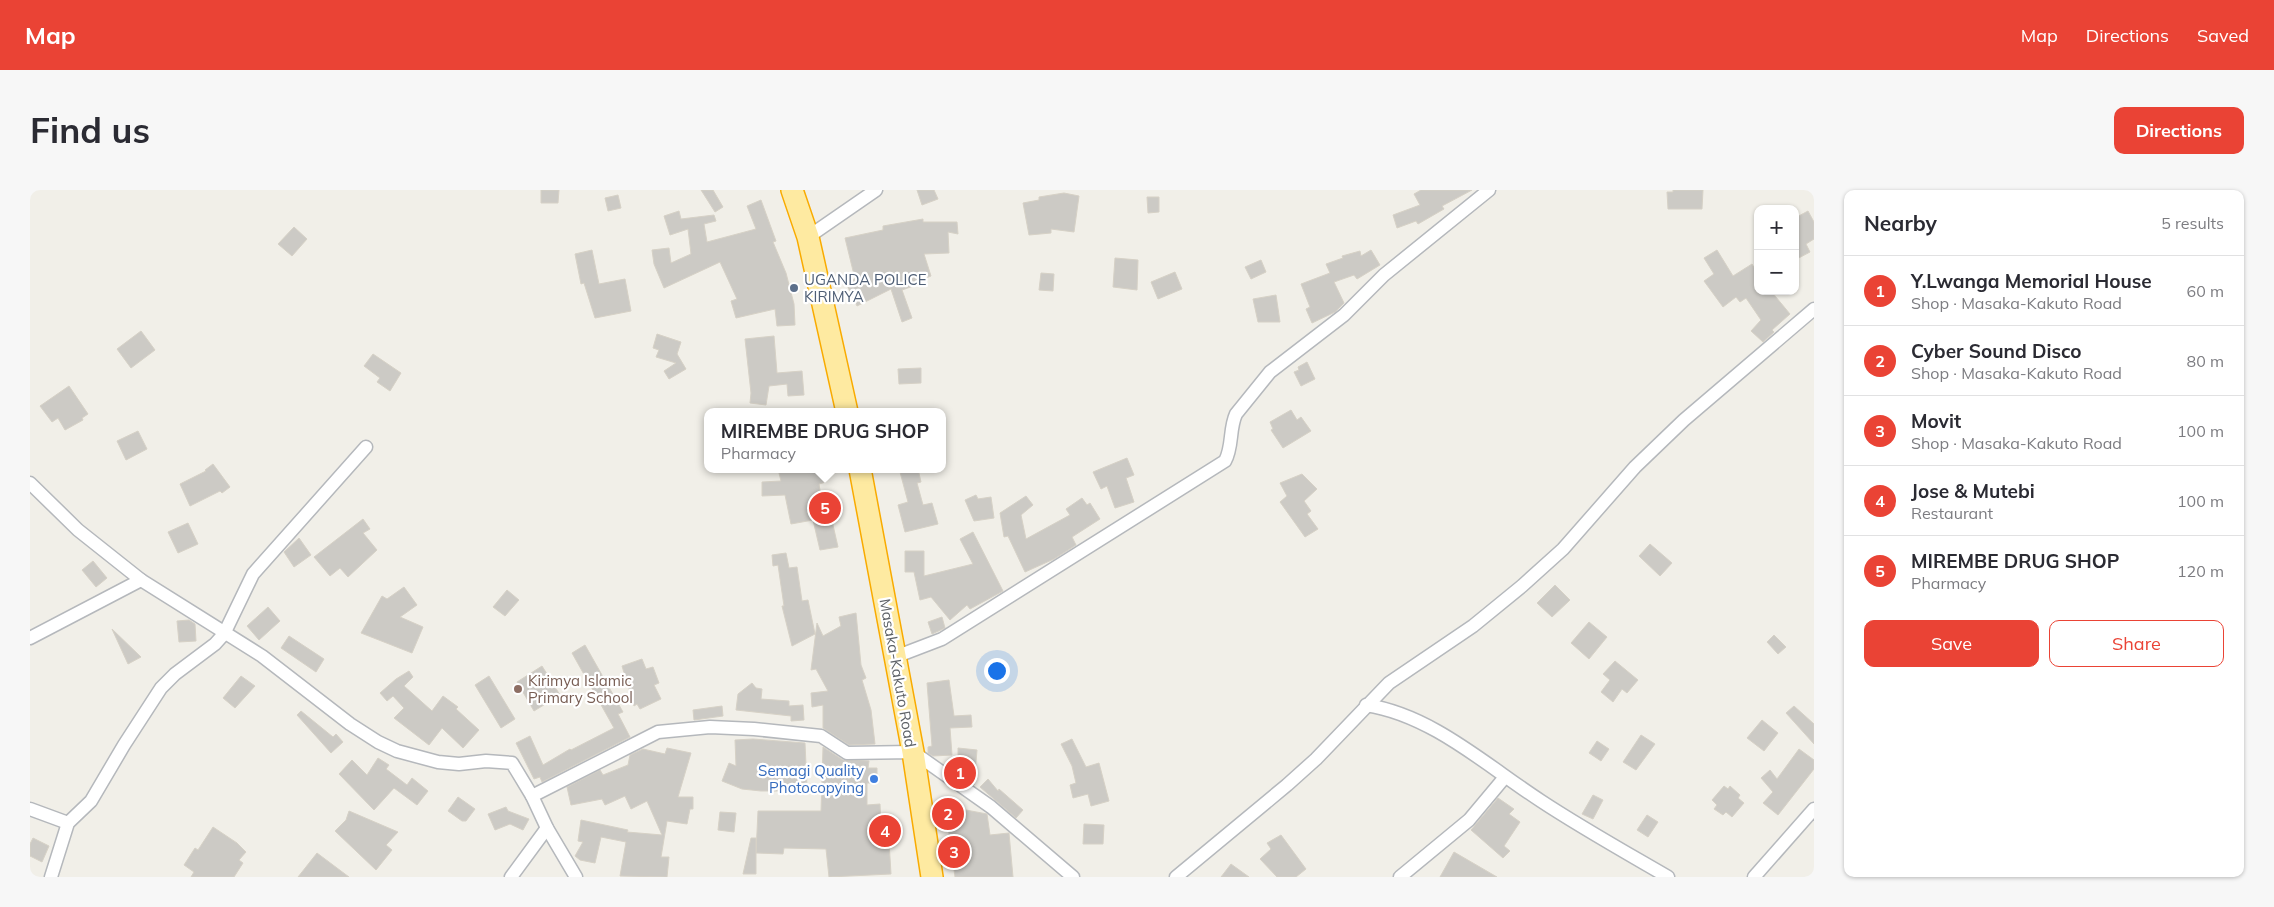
<!DOCTYPE html>
<meta charset="utf-8">
<style>
:root{--surface:#fff;--page:#f7f7f7;--text:#2b2b33;--muted:#7c7c81;--line:#e1e1e2;--accent:#ea4335}
body{margin:0;font-family:Mulish,sans-serif;background:var(--page);color:var(--text)}
.controls{position:absolute;right:15px;top:15px;display:grid;overflow:hidden;border-radius:10px;box-shadow:0 1px 4px #0004}
.controls button{width:45px;height:45px;display:grid;place-items:center;padding:0;border:0;border-bottom:1px solid var(--line);background:var(--surface);color:var(--text);font:25px sans-serif}
.you{position:absolute;left:966px;top:480px;width:18px;height:18px;margin:-12px;border:4px solid #fff;border-radius:50%;background:#1a73e8;box-shadow:0 0 0 8px #1a73e833}
.badge{display:grid;place-items:center;width:32px;height:32px;border-radius:50%;background:var(--accent);color:#fff;font-size:16px;font-weight:700}
.pin{position:absolute;translate:-50% -50%;border:2px solid #fff;box-shadow:0 1px 5px #0006}
.popup{position:absolute;left:674px;top:218px;width:242px;height:65px;box-sizing:border-box;display:grid;place-content:center;border-radius:10px;background:var(--surface);filter:drop-shadow(0 1px 4px #0005);font-size:16px;white-space:nowrap;color:var(--muted)}
.popup b{font-size:19px;color:var(--text)}
.popup::after{content:'';position:absolute;left:50%;top:100%;margin-left:-10px;border:10px solid transparent;border-top-color:var(--surface)}
.list{margin:0;padding:0;list-style:none}
h2{display:flex;justify-content:space-between;align-items:center;height:65px;margin:0;padding:0 20px;font-size:21px}
h2 small{font-size:16px;font-weight:400;color:var(--muted)}
.list li{display:grid;grid-template-columns:32px 1fr auto;gap:15px;align-items:center;box-sizing:border-box;height:70px;padding:0 20px;border-top:1px solid var(--line)}
.list b{display:block;font-size:19px;white-space:nowrap}
.list p{margin:0;font-size:16px;white-space:nowrap;color:var(--muted)}
.list em{font-size:16px;font-style:normal;color:var(--muted)}
.actions{display:flex;gap:10px;padding:15px 20px}
.actions a{flex:1;padding:11px 0;border:1px solid var(--accent);border-radius:10px;text-align:center;font-size:18px;color:var(--accent)}
.actions .main{background:var(--accent);color:#fff}
.map{position:relative;flex:none;width:1784px;height:687px;overflow:hidden;border-radius:10px}
header{display:flex;align-items:center;gap:30px;box-sizing:border-box;height:70px;padding:0 25px;background:var(--accent);color:#fff}
header strong{font-size:24px}
nav{display:flex;gap:28px;margin-inline-start:auto;font-size:18px}
.intro{display:flex;align-items:center;justify-content:space-between;box-sizing:border-box;height:120px;padding:0 30px}
h1{margin:0;font-size:35px}
.button{padding:12px 22px;border-radius:10px;background:var(--accent);color:#fff;font-size:18px;font-weight:700}
main{display:flex;gap:30px;padding:0 30px}
aside{flex:1;background:var(--surface);border-radius:10px;box-shadow:0 1px 4px #0004}
.map>svg:first-child{display:block}
</style>
<header>
<strong>Map</strong>
<nav><a>Map</a><a>Directions</a><a>Saved</a></nav>
</header>
<div class="intro"><h1>Find us</h1><a class="button">Directions</a></div>
<main>
<div class="map">
<svg width="1784" height="687" viewBox="0 0 1784 687">
<rect width="100%" height="100%" fill="#f1efe8"/>
<g fill="#cccac5" stroke="#d6d1c6">
<path d="M511,0H529L528,13H511Z"/>
<path d="M671,0H683L693,17L685,22Z"/>
<path d="M887,0H904L908,9L892,15Z"/>
<path d="M1391,0H1442L1412,16L1414,19L1388,34L1386,31L1367,38L1363,25L1390,15L1384,4Z"/>
<path d="M1643,0H1673L1672,19H1638L1637,2H1643Z"/>
<path d="M1034,3L1049,6L1044,42L1021,39V43L999,45L993,13L1009,10V7Z"/>
<path d="M588,5L591,18L578,21L575,8Z"/>
<path d="M1117,7H1129V22L1118,23Z"/>
<path d="M731,10L746,51L743,52L756,83L764,114L765,135L747,136L745,119L706,128L701,111L707,109L690,72L634,98L624,74L622,60L639,58L641,73L661,64L658,39L640,45L634,26L649,21L651,29L684,25L686,31L674,34L677,52L726,39L717,16Z"/>
<path d="M1778,21L1784,32V49L1776,54L1780,62L1765,70V28Z"/>
<path d="M893,29V32H927L928,44L918,42L919,63L894,64L901,86L891,90L892,93L872,100L882,128L872,132L861,99L827,116L816,93L825,89L815,48L853,40V36Z"/>
<path d="M264,37L277,49L262,66L248,54Z"/>
<path d="M562,60L569,94L595,89L601,121L565,128L554,93L551,94L545,64Z"/>
<path d="M1341,60L1350,75L1327,89L1324,85L1304,92L1314,113L1305,122L1282,133L1276,119L1280,117L1271,94L1300,83L1296,74L1313,68L1312,66L1330,61L1331,66Z"/>
<path d="M1687,60L1703,86L1722,74L1728,84V101H1741L1760,124L1742,140L1744,142L1733,152L1721,141L1731,130L1716,108L1710,112L1706,107L1693,117L1674,91L1684,84L1674,68Z"/>
<path d="M1085,68L1108,70L1107,100L1083,97Z"/>
<path d="M1231,70L1236,82L1221,89L1215,77Z"/>
<path d="M1145,82L1152,99L1128,109L1121,92Z"/>
<path d="M1011,83L1024,84L1023,101L1009,100Z"/>
<path d="M1246,105L1250,132H1228L1223,109Z"/>
<path d="M111,141L125,160L101,178L87,159Z"/>
<path d="M627,144L651,152L647,164L656,179L639,189L634,181L646,173L626,167L629,160L623,158Z"/>
<path d="M744,146L747,183L772,181L774,205L758,206L757,194L739,196L736,215L720,213L721,203L715,149Z"/>
<path d="M343,164L371,183L360,201L347,192L350,188L334,176Z"/>
<path d="M1277,172L1285,189L1271,196L1264,182L1269,180L1268,177Z"/>
<path d="M891,178V193L869,194L868,179Z"/>
<path d="M39,196L58,224L52,228L53,230L35,240L28,228L22,232L10,216Z"/>
<path d="M1261,220L1267,230L1271,227L1281,241L1253,258L1241,240L1243,239L1240,232Z"/>
<path d="M108,241L117,259L96,270L87,251Z"/>
<path d="M1097,268L1104,285L1096,288L1104,312L1085,318L1077,296L1071,299L1063,282Z"/>
<path d="M183,274L200,297L192,303L190,301L160,316L150,294L176,281L175,280Z"/>
<path d="M748,279H793L796,292L789,294L794,324L800,322L808,357L790,360L783,330L761,334L755,305L732,306V292L751,291Z"/>
<path d="M879,279H888L891,292L887,293L893,315L902,313L908,334L875,342L868,315L878,312L870,282Z"/>
<path d="M1272,284L1287,299L1274,311L1281,321L1277,324L1288,339L1275,347L1250,312L1257,306L1250,293Z"/>
<path d="M946,305L948,309L961,307L964,328L944,331L935,310Z"/>
<path d="M996,306L1003,315L991,325L996,349L1040,325L1036,319L1052,308L1057,315L1060,313L1070,329L1042,347L1046,355L1024,369L995,382L978,346L974,347L970,323Z"/>
<path d="M333,329L340,339L333,343L347,360L318,387L310,378L300,386L284,367Z"/>
<path d="M158,333L168,354L148,363L138,342Z"/>
<path d="M943,342L973,401L940,419L937,415L920,430L901,407L890,410L884,382H875V361H894V386L943,374L930,349Z"/>
<path d="M269,348L281,365L264,377L254,362Z"/>
<path d="M1620,354L1642,373L1630,386L1609,366Z"/>
<path d="M756,363L759,378L767,377L772,411L778,410L785,444L762,456L752,416H754L748,375L743,376L742,365Z"/>
<path d="M63,371L77,388L66,397L52,380Z"/>
<path d="M1525,395L1540,410L1522,427L1507,413Z"/>
<path d="M374,397L387,415L370,427L393,437L382,463L331,443L352,406L357,409Z"/>
<path d="M477,400L489,410L475,426L463,417Z"/>
<path d="M238,417L250,431L229,450L217,436Z"/>
<path d="M826,423L831,475L836,488L832,490L841,520L845,554L819,555L793,538V515L782,517L781,503L798,501L786,479L781,480L787,433L793,446L811,436L809,427Z"/>
<path d="M912,427L915,438L902,444L898,432Z"/>
<path d="M159,430L165,434L166,451L149,452L147,431Z"/>
<path d="M1559,432L1577,447L1559,469L1541,453Z"/>
<path d="M82,439L111,467L98,474Z"/>
<path d="M1744,445L1756,457L1748,464L1737,452Z"/>
<path d="M259,446L294,469L286,482L251,458Z"/>
<path d="M555,455L593,522L588,524L600,547L512,592L510,587L504,589L486,553L500,546L513,575L540,559L541,560L584,538L542,463Z"/>
<path d="M612,469L616,479L623,477L629,493L624,495L631,509L610,519L607,514L604,516L592,476Z"/>
<path d="M1585,471L1608,490L1597,503L1592,499L1583,512L1571,502L1580,490L1573,484Z"/>
<path d="M512,476L530,505L504,521L487,492Z"/>
<path d="M379,481L383,487L374,496L402,521L413,506L428,517L426,519L449,540L433,558L412,538L399,555L364,528L374,518L363,506L357,511L350,503L366,489Z"/>
<path d="M211,486L225,496L205,518L193,508Z"/>
<path d="M459,486L485,529L471,538L445,495Z"/>
<path d="M919,490L924,526L941,525L942,537L920,538L922,565L903,566L898,563V557L902,556L897,493Z"/>
<path d="M722,493L726,498L732,499L731,509L759,511V516L773,515L774,530L761,531V526L706,520L708,504Z"/>
<path d="M692,516L693,526L664,530L663,520Z"/>
<path d="M1764,516L1784,534V554L1756,523Z"/>
<path d="M271,521L303,547L306,544L313,552L301,563L267,525Z"/>
<path d="M1732,530L1748,543L1734,561L1717,548Z"/>
<path d="M1611,545L1625,554L1606,580L1593,572Z"/>
<path d="M723,549L775,553L777,597L760,596L761,598L753,601H731L712,599L692,591L699,573L706,576L705,550Z"/>
<path d="M1042,549L1056,577L1069,573L1079,611L1061,616L1058,604L1043,608L1040,595L1046,593L1042,576L1031,554Z"/>
<path d="M1567,551L1579,559L1571,571L1559,563Z"/>
<path d="M793,557L813,570L839,571L838,578H847V593H837V615L850,614L851,636L858,635L861,684L799,687L796,659L754,658L753,664L726,663L728,621H791Z"/>
<path d="M637,558L661,563L648,607H663V619H660L657,634L637,631L631,667H639L637,687L590,686L596,652L571,647L565,673L550,670L545,666L553,652L548,651L551,630L598,640L597,642L632,645L617,611L601,619L595,606L575,615L572,609L541,615L537,597L570,580L573,585L598,575L600,565L613,559L635,564Z"/>
<path d="M928,558L947,560L944,595L928,577Z"/>
<path d="M1769,559L1784,570V579L1748,625L1733,613L1743,602L1731,588L1740,580L1747,589Z"/>
<path d="M348,568L359,575L356,579L377,595L382,588L398,601L387,615L364,598L344,620L309,584L322,570L337,585Z"/>
<path d="M958,589L968,601L969,599L993,620L986,628L950,597Z"/>
<path d="M1694,596L1698,599L1700,596L1710,605L1708,608L1714,613L1702,627L1696,622L1693,625L1684,619L1687,615L1682,610Z"/>
<path d="M1563,605L1573,610L1563,629L1552,624Z"/>
<path d="M428,607L445,619L436,631H432L418,621Z"/>
<path d="M1468,608L1484,619L1479,624L1490,632L1474,656L1480,661L1473,668L1441,640Z"/>
<path d="M476,617L478,621L499,629L493,640L480,634L465,640L458,624Z"/>
<path d="M936,620L957,624L960,645L979,643L983,687H925L916,622Z"/>
<path d="M319,621L368,642L356,655L362,660L346,680L305,641L316,630Z"/>
<path d="M690,622L706,623L704,642L688,640Z"/>
<path d="M1617,625L1628,632L1618,647L1607,640Z"/>
<path d="M1054,634L1074,635L1073,654H1053Z"/>
<path d="M183,637L207,653L216,662L209,670L213,673L204,687H161L164,682L154,675L165,658L168,660Z"/>
<path d="M1251,645L1276,679L1266,687H1247L1230,669L1241,659L1237,653Z"/>
<path d="M3,648L19,656L12,672L0,666V654Z"/>
<path d="M721,648H726V684H713Z"/>
<path d="M1424,662L1467,687H1410Z"/>
<path d="M287,663L319,687H268Z"/>
<path d="M1201,674L1219,687H1191Z"/>
</g>
<g fill="none" stroke-linecap="round" stroke-linejoin="round">
<defs>
<g id="minor">
<path d="M778,47L846,0"/>
<path d="M0,293L48,340L111,390L232,466L320,534L348,552L367,561L408,572L429,574L456,571L482,573L502,606L628,542L680,537L724,539L791,546L817,563L883,562L961,617L1043,687"/>
<path d="M0,448L111,390"/>
<path d="M865,467L912,449L1195,271C1203,257 1199,239 1206,224L1240,182L1314,125L1354,85L1459,0"/>
<path d="M1336,515C1402,525 1457,576 1511,611C1552,638 1595,662 1638,687"/>
<path d="M502,606L517,638L546,687"/>
<path d="M0,619L38,633"/>
<path d="M21,687L38,633L61,611L94,555L131,498L145,484L185,454L194,444L223,384L336,257"/>
<path d="M481,687L517,638"/>
<path d="M1146,687L1257,595L1286,569L1359,493L1443,436L1492,396L1533,359L1605,277L1654,230L1784,119"/>
<path d="M1370,687L1439,630L1475,587"/>
<path d="M1724,687L1784,619"/>
</g>
<g id="trunk">
<path d="M762,0L778,47L817,222"/>
<path d="M830,279L883,562L902,687"/>
</g>
</defs>
<use href="#minor" stroke="#b5b8bc" stroke-width="15"/>
<use href="#trunk" stroke="#f9ab00" stroke-width="24"/>
<use href="#minor" stroke="#fff" stroke-width="12"/>
<use href="#trunk" stroke="#feeaa1" stroke-width="21"/>
</g>
<circle fill="#5c6f8a" stroke="#fff" stroke-width="2" cx="764" cy="98" r="5"/>
<circle fill="#8d6e63" stroke="#fff" stroke-width="2" cx="488" cy="499" r="5"/>
<circle fill="#3f7fe0" stroke="#fff" stroke-width="2" cx="844" cy="589" r="5"/>
<g text-anchor="middle" dominant-baseline="central" stroke-width="4.5" stroke-linejoin="round" paint-order="stroke">
<g font-size="15" fill="#4e5e75" stroke="#fff" text-anchor="start">
<text x="774" y="89">UGANDA POLICE<tspan x="774" dy="17">KIRIMYA</tspan></text>
</g>
<g font-size="15" fill="#5f6368" stroke="#fff">
<text transform="translate(868 483) rotate(80)">Masaka-Kakuto Road</text>
</g>
<g font-size="15" fill="#785e54" stroke="#fff" text-anchor="start">
<text x="498" y="490">Kirimya Islamic<tspan x="498" dy="17">Primary School</tspan></text>
</g>
<g font-size="15" fill="#366cbe" stroke="#fff" text-anchor="end">
<text x="834" y="580">Semagi Quality<tspan x="834" dy="17">Photocopying</tspan></text>
</g>
</g>
</svg>
<div class="controls">
<button>+</button>
<button>−</button>
</div>
<div class="you"></div>
<div class="pin badge" style="left:930px;top:583px">1</div>
<div class="pin badge" style="left:918px;top:624px">2</div>
<div class="pin badge" style="left:924px;top:662px">3</div>
<div class="pin badge" style="left:855px;top:641px">4</div>
<div class="pin badge" style="left:795px;top:318px">5</div>
<div class="popup"><b>MIREMBE DRUG SHOP</b>Pharmacy</div>
</div>
<aside>
<h2>Nearby<small>5 results</small></h2>
<ul class="list">
<li><span class="badge">1</span><div><b>Y.Lwanga Memorial House</b><p>Shop · Masaka-Kakuto Road</p></div><em>60 m</em></li>
<li><span class="badge">2</span><div><b>Cyber Sound Disco</b><p>Shop · Masaka-Kakuto Road</p></div><em>80 m</em></li>
<li><span class="badge">3</span><div><b>Movit</b><p>Shop · Masaka-Kakuto Road</p></div><em>100 m</em></li>
<li><span class="badge">4</span><div><b>Jose &amp; Mutebi</b><p>Restaurant</p></div><em>100 m</em></li>
<li><span class="badge">5</span><div><b>MIREMBE DRUG SHOP</b><p>Pharmacy</p></div><em>120 m</em></li>
</ul>
<div class="actions"><a class="main">Save</a><a>Share</a></div>
</aside>
</main>
